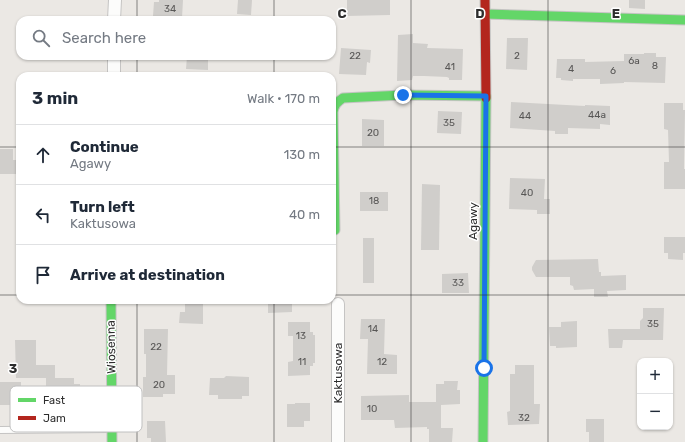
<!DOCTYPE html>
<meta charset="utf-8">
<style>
:root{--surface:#fff;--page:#f2f2f3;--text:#1f2937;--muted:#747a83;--line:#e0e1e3}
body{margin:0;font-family:Rubik,sans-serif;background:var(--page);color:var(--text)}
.controls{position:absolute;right:12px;bottom:12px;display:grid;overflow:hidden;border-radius:8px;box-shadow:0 1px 3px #0004}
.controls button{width:36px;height:36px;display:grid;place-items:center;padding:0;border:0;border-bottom:1px solid var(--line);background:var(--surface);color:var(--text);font:20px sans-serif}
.stop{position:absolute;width:12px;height:12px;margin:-9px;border:3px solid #1a73e8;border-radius:50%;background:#fff}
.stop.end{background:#1a73e8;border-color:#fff;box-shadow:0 1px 4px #0008}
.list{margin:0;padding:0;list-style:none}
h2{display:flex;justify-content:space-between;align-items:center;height:52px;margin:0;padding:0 16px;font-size:17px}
h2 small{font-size:13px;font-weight:400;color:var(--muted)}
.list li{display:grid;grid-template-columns:26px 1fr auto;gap:12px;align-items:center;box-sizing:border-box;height:60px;padding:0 16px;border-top:1px solid var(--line)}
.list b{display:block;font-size:15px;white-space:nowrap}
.list p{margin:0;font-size:13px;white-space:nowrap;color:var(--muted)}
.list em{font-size:13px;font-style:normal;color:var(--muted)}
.icon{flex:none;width:22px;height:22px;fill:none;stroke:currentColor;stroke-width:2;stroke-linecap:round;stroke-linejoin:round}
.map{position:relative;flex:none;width:685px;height:442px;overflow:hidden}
.search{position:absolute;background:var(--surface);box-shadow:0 1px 3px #0004;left:16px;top:16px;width:320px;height:44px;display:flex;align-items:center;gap:10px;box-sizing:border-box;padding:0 14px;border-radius:12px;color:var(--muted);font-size:15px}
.panel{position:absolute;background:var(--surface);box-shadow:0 1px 3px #0004;left:16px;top:72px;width:320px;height:232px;border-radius:12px}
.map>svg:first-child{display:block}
</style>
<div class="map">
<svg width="685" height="442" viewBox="0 0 685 442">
<rect width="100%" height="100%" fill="#ebe8e4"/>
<g fill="#d0cecb">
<path d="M159,0H183L182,18L153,16L154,2H159Z"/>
<path d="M238,0H252L251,15L237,14Z"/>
<path d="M347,0H390V15L347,16Z"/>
<path d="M629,0H645V9L629,8Z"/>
<path d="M413,34V43L428,44L427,48L463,49L462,80H449V78L447,77L424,76H413L412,80L397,81L398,35Z"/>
<path d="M507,38H528L527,70L506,69Z"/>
<path d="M341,48L371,50L370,63L367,62L366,75L339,74Z"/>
<path d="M644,53H656V57H666L665,83L624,82V83L600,84V79H573V81L561,80V78H556L557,59H585V62L624,61V54H644Z"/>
<path d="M187,56H208V70L186,69Z"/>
<path d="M511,102L585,106V105L610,106V125L600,124V129L568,128V134H555V131L510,128Z"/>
<path d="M664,103H683V110H685L684,169H685V189H664V162H669L668,130L664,129Z"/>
<path d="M438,111L462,112L461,134L437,133Z"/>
<path d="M362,119L384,120V146H362Z"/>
<path d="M0,149H13V160H20V174H0Z"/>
<path d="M510,178L545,179L544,199H550V214H537V210L509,209Z"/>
<path d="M422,184L440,185L439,250H421Z"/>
<rect x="360" y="192" width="28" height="19"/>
<path d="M664,237H685V253H683V260L668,259V253H664Z"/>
<rect x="363" y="238" width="11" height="45"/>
<path d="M598,259L599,272H601V276L626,275V290L607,291L608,297H594V289L574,290L573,286L570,285V277H536L532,270V267L536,260Z"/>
<path d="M468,273L469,293H442V274Z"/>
<path d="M185,300H203V324L179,323L180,312H185Z"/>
<path d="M268,301H292V312L268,313Z"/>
<path d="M643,308H664L663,340H623L622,348H609L608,329H640V321L643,318Z"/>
<path d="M361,319H385L384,354L397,355V374H367L368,339H360Z"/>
<path d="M577,321V347L556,348V346H550L549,327H561V322Z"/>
<path d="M288,322H310V332H313V335H315V363H313V366H310V375L288,376V362L293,361V336H288Z"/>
<path d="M144,329H168L167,375H175V394H163V397H143V377H146V354H144Z"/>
<path d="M15,340H36V365H55V378H16Z"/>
<path d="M515,365H534V404H540L539,424L508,425L507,412L510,411V374H515Z"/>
<path d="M226,376L249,377V396H242V399H218V395H209L210,378H224Z"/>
<path d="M46,378H74V384H80V404H68V397H46Z"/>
<path d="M444,381H458L457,390H460V404L441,405V428H453L452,442H429V429H427V427L395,428L394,420H361V396L409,395V402H436V384H444Z"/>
<path d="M0,382H21V397L12,398V405H0Z"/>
<path d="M295,403H310V421H304V427H287V404H295Z"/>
<path d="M586,419H604V442H589V432H586Z"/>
<path d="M147,421H165L166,442H151V438H147Z"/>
</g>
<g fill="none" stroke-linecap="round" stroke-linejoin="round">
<defs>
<path id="lane" d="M0,430L111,429"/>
<g id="street">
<path d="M114,20L115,0"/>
<path d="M114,76V56"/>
<path d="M338,304V442"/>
</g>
<g id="fast">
<path d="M485,14L685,20"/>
<path d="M335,230L333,112C334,105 337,102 343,98L403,95L486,96"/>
<path d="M111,300L112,442"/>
<path d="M483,442L486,98"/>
</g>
<path id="jam" d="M485,0L486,98"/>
</defs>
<use href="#lane" stroke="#c5c4c3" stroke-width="8"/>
<use href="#street" stroke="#c5c4c3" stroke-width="14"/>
<use href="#fast" stroke="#c5c4c3" stroke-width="11"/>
<use href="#jam" stroke="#c5c4c3" stroke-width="11"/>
<use href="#lane" stroke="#fcfcfb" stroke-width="6"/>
<use href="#street" stroke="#fcfcfb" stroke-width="12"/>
<use href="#fast" stroke="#63d668" stroke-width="9"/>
<use href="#jam" stroke="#b3261e" stroke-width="9"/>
</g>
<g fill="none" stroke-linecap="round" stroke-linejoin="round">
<path stroke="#1a73e8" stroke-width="5" d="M403,95L486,96L484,368"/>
</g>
<path fill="none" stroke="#2d2d2d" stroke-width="1" stroke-opacity="0.55" d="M137,0V20M274,0V20M411,0V442M548,0V442M137,56V76M274,56V76M0,147H20M332,147H685M0,295H20M332,295H685M137,300V442M274,300V442"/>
<g text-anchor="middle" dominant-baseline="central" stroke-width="3" stroke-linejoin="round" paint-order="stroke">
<g font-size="10" fill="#585756">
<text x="170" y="9">34</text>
<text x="355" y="56">22</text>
<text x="517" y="56">2</text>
<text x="634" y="61">6a</text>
<text x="655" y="66">8</text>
<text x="450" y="67">41</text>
<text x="571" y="69">4</text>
<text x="613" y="71">6</text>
<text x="597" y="115">44a</text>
<text x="525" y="116">44</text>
<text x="449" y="123">35</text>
<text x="373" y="133">20</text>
<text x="527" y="193">40</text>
<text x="374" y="201">18</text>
<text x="458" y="283">33</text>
<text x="653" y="324">35</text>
<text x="373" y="329">14</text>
<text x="301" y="336">13</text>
<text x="156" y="347">22</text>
<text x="302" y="362">11</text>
<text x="382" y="362">12</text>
<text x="159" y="385">20</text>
<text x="372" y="409">10</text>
<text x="524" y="418">32</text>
</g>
<g font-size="12" fill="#2d2d2d" stroke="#fff">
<text transform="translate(473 221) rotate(-90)">Agawy</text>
<text transform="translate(111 347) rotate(-91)">Wiosenna</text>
<text transform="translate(338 373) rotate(-90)">Kaktusowa</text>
</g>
</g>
<rect x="10" y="386" width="132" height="46" rx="6" fill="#fff" stroke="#c0c0c0" stroke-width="1"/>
<rect x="18" y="398" width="18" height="4" fill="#63d668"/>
<rect x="18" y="416" width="18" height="4" fill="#b3261e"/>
<g font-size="11" fill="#2d2d2d">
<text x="43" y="404">Fast</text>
<text x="43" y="422">Jam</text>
</g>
<g font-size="13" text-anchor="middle" font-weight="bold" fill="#2d2d2d" stroke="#fff" stroke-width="3" stroke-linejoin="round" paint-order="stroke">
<text x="342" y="18">C</text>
<text x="480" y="18">D</text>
<text x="616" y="18">E</text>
<text x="13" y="373">3</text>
</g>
</svg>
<div class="controls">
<button>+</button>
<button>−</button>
</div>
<div class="stop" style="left:484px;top:368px"></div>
<div class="stop end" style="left:403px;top:95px"></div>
<div class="search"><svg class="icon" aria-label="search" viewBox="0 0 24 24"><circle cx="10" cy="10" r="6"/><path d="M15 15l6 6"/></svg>Search here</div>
<section class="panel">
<h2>3 min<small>Walk · 170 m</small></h2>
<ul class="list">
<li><svg class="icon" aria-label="ahead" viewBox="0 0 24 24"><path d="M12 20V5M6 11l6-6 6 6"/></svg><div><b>Continue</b><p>Agawy</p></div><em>130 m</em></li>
<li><svg class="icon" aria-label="left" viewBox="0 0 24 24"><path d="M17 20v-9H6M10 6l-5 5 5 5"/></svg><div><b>Turn left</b><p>Kaktusowa</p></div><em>40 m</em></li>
<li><svg class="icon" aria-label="arrive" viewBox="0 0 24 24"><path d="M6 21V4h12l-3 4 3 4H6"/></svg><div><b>Arrive at destination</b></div></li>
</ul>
</section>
</div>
